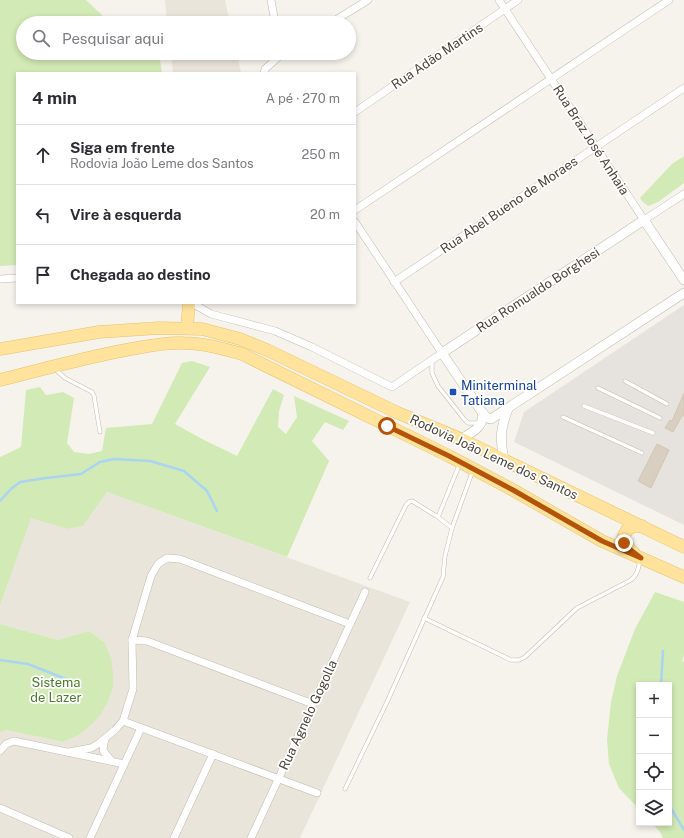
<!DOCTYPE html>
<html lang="pt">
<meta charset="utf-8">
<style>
:root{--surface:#fff;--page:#f2f2f3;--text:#2b2b33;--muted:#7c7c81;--line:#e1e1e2}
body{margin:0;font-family:"Public Sans",sans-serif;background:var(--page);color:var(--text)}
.controls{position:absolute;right:12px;bottom:12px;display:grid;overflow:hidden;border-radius:0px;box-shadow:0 2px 6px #0003}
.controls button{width:36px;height:36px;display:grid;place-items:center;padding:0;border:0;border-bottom:1px solid var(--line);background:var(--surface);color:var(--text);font:20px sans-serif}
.stop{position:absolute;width:12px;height:12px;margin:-9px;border:3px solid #b45309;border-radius:50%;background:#fff}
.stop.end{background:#b45309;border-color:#fff;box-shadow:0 1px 4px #0008}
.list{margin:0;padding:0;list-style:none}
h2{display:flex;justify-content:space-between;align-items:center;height:52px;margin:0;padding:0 16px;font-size:17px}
h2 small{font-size:13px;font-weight:400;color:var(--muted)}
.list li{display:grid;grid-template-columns:26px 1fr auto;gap:12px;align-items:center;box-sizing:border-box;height:60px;padding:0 16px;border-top:1px solid var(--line)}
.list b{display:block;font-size:15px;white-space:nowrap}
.list p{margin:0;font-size:13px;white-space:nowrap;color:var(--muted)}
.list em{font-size:13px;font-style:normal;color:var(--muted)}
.icon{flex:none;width:22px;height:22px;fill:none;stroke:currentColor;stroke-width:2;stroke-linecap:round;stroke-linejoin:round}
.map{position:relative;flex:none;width:684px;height:838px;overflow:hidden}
.search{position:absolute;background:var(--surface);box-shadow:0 2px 6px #0003;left:16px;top:16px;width:340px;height:44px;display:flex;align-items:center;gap:10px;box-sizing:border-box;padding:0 14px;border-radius:22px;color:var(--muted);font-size:15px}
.panel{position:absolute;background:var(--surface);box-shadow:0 2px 6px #0003;left:16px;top:72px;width:340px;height:232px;border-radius:0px}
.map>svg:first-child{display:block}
</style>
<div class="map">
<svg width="684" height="838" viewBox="0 0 684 838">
<rect width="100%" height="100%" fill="#f6f3ec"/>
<g fill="#eae5da">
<path d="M165,0H225L230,23H167Z"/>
<path d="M171,53H237L241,73H173Z"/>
<path d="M107,492L410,602L300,838H0V733L6,730L63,742L79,735L91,725L104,642L89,631L58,640L0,624V606L31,517L68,529L83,526Z"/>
</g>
<path fill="#e6e2dd" d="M684,305V525L514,442L524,412Z"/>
<g fill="#d2eab5">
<path d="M0,0H86L105,18L134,23H23V53H159L162,73H17V265L0,266Z"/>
<path d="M684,156V183L658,202L648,206L643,202L640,198L672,164Z"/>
<path d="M192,361L210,367L175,424L204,440L237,456L273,389L284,395L279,411L278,427L286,434L297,417L294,396L349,421L343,430L325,422L312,441L329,461L287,557L107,492L83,526L68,529L31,518L0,606V457L21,447L26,390L40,387L46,395L63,392L74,398L67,443L74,452L89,454L102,451L106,428L152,424L182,363Z"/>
<path d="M655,592L684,602V655L682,661L684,662V838H663L660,832L652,823H669V685H639V809L619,788L609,764L607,739L611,702L617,676L635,629Z"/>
<path d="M0,624L58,640L89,631L104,642L111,658L113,673V687L108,701L101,714L91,725L79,735L63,742L6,730L0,733Z"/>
</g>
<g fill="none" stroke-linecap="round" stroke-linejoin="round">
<g stroke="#a9d4f2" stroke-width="2.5">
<path d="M0,501L11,489L20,482L46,478L81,474L100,462L114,459L150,461L184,471L207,491L217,511"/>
<path d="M0,660L28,664L81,685"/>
<path d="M661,685L663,651"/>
<path d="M669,805L684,830"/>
</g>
</g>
<g fill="#d8cfc1" stroke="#d3c7b4">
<path d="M684,393V416H682L673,432L665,428L670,420L672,421Z"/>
<path d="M657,444L669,450L651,488L638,481Z"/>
</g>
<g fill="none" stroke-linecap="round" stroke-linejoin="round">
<defs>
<g id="service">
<path d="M432,360V373L438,386L464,419L468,423H478"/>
<path d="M55,369L65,378L92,392L94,396L100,432"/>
<path d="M625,381L667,404"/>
<path d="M598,388L660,418"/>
<path d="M584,406L653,433"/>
<path d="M563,417L642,453"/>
<path d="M438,517L452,528"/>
<path d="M370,578L406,505L409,502L412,501L438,517L460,463"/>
<path d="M424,618L511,660H519L525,657L577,608L631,580C638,574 638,569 640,561"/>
<path d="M345,789L387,702L443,577L445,556L452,528L473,470"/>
</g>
<g id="minor">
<path d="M271,0L275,23"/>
<path d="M499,0L644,220L684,194"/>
<path d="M331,23L368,0"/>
<path d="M264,73L265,69L283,53"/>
<path d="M355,112L518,0"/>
<path d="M355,210L669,0"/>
<path d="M0,279L17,278"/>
<path d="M394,282L684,88"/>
<path d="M192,303L211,314L275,331L312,347L392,387L442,353L355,222"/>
<path d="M132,640L147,641L313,704"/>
<path d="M123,721L317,793"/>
<path d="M105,739C102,752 102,750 111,760"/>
<path d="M0,751L6,744L14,741L124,764"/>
<path d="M69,752L91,748L98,744L115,730L123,721L133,689L132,640L151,576L158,564L167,558L180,559L350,624"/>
<path d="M0,808L69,838"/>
<path d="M90,838L141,728"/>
<path d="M174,838L213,754"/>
<path d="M251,838L365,592"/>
</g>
<g id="tertiary">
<path d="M482,412C485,415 487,419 491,419L684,293"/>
<path d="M461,439C471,433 486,426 482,412L442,353L644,220L684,280"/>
<path d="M504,460C500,439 500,429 508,409"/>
</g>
<g id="primary">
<path d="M187,328L189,303"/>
<path d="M0,349L99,332L159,328L202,329L240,339L267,350L398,413L461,439L504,460L684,547"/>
<path d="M0,380C44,369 87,357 131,349C148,346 165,342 183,343C203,343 223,349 242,354L449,456L513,490L602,541L684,577"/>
<path d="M634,553L624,543L623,537L627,530L633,526H642"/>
</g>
</defs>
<use href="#service" stroke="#c2bbae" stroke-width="4.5"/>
<use href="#minor" stroke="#c2bbae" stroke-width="8"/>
<use href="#tertiary" stroke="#c2bbae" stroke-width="10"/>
<use href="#primary" stroke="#e6c16a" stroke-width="13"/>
<use href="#service" stroke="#fff" stroke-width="3.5"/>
<use href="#minor" stroke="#fff" stroke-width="7"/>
<use href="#tertiary" stroke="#fff" stroke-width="9"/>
<use href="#primary" stroke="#ffe39c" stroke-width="12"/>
</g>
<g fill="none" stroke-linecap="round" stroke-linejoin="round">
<path stroke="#b45309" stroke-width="5" d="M387,426L449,456L513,490L602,541L641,558L628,548L624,543"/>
</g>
<rect fill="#1a4fb4" stroke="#fff" stroke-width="1.5" x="449" y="388" width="8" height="8" rx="2"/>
<g text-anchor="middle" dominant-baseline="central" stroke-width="3.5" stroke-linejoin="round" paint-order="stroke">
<g font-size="13" fill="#4b4439" stroke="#fff">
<text transform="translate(437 56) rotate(-34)">Rua Adão Martins</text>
<text transform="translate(591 140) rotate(57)">Rua Braz José Anhaia</text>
<text transform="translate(509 205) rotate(-34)">Rua Abel Bueno de Moraes</text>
<text transform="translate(538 290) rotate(-33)">Rua Romualdo Borghesi</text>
<text transform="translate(494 457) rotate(25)">Rodovia João Leme dos Santos</text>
<text transform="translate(308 715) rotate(-65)">Rua Agnelo Gogolla</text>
</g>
<g font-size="13" fill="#164399" stroke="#fff" text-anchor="start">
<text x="461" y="385">Miniterminal<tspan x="461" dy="15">Tatiana</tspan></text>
</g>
<g font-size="13" fill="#4a7f2a" stroke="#fff">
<text x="56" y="682">Sistema<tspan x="56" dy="15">de Lazer</tspan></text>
</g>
</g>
</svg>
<div class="controls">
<button>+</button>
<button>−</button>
<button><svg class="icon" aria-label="locate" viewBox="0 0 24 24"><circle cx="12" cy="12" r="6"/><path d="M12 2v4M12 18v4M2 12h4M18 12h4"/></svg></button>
<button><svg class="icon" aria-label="layers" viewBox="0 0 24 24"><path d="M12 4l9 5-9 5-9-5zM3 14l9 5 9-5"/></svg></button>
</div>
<div class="stop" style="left:387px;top:426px"></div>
<div class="stop end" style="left:624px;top:543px"></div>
<div class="search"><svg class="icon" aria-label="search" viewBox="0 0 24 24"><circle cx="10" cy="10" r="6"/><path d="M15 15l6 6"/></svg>Pesquisar aqui</div>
<section class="panel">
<h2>4 min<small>A pé · 270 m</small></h2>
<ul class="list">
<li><svg class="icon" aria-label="ahead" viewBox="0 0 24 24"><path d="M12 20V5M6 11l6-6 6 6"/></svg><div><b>Siga em frente</b><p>Rodovia João Leme dos Santos</p></div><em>250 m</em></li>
<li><svg class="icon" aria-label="left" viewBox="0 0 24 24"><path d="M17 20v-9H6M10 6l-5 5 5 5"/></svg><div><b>Vire à esquerda</b></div><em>20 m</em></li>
<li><svg class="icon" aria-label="arrive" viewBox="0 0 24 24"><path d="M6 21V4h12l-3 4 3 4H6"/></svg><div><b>Chegada ao destino</b></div></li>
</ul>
</section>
</div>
